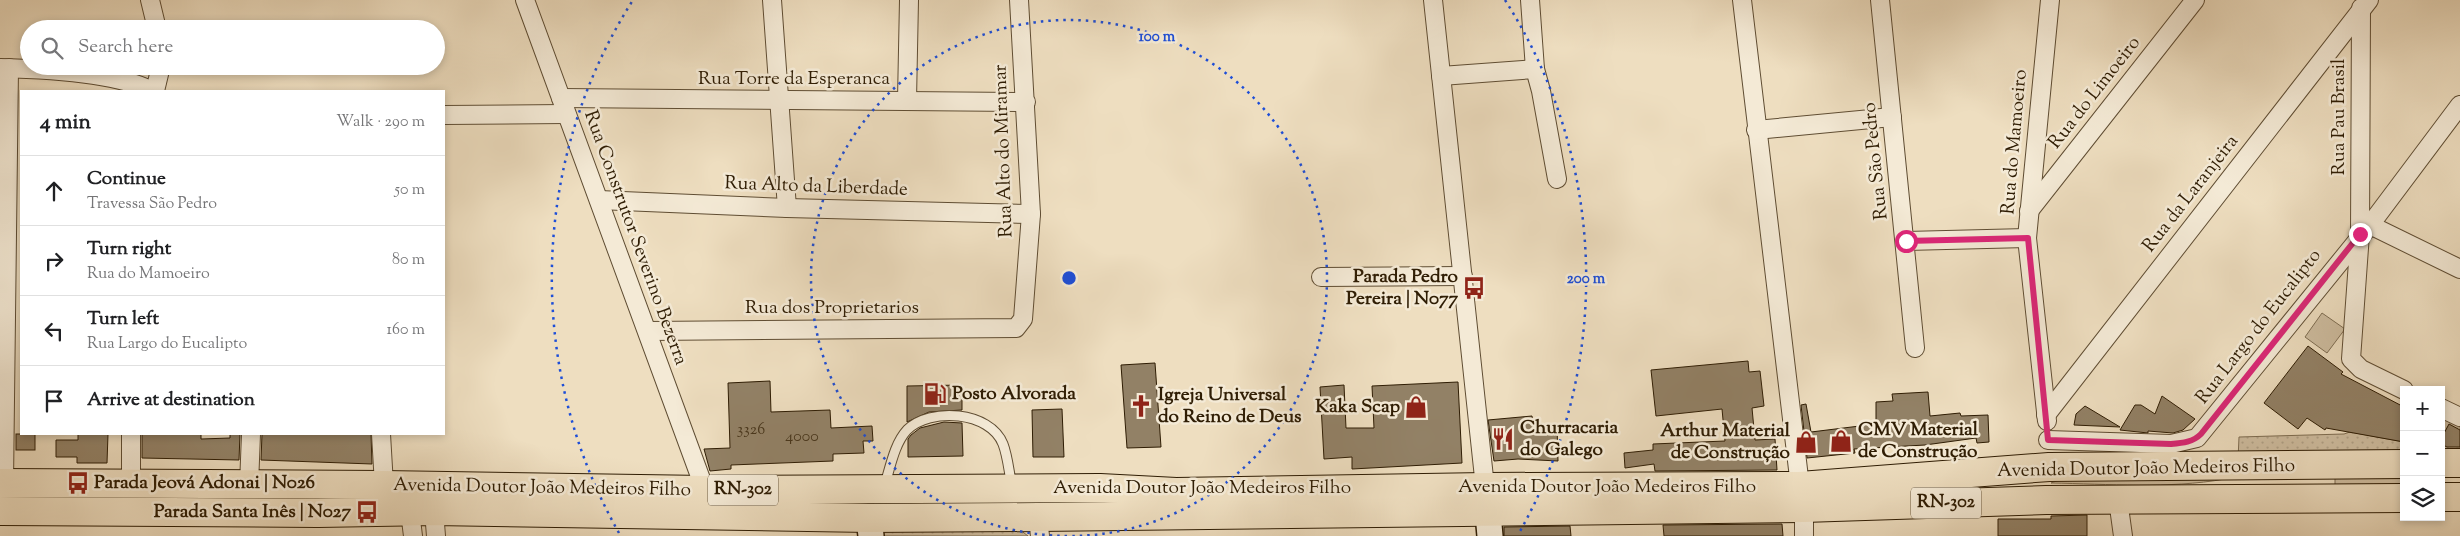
<!DOCTYPE html>
<meta charset="utf-8">
<style>
:root{--surface:#fff;--page:#f6f6f6;--text:#202124;--muted:#757577;--line:#e0e0e0}
body{margin:0;font-family:"Sorts Mill Goudy",serif;background:var(--page);color:var(--text)}
.controls{position:absolute;right:15px;bottom:15px;display:grid;overflow:hidden;border-radius:0px;box-shadow:0 2px 8px #0003}
.controls button{width:45px;height:45px;display:grid;place-items:center;padding:0;border:0;border-bottom:1px solid var(--line);background:var(--surface);color:var(--text);font:25px sans-serif}
.stop{position:absolute;width:15px;height:15px;margin:-11px;border:4px solid #db2777;border-radius:50%;background:#fff}
.stop.end{background:#db2777;border-color:#fff;box-shadow:0 1px 5px #0008}
.list{margin:0;padding:0;list-style:none}
h2{display:flex;justify-content:space-between;align-items:center;height:65px;margin:0;padding:0 20px;font-size:21px}
h2 small{font-size:16px;font-weight:400;color:var(--muted)}
.list li{display:grid;grid-template-columns:32px 1fr auto;gap:15px;align-items:center;box-sizing:border-box;height:70px;padding:0 20px;border-top:1px solid var(--line)}
.list b{display:block;font-size:19px;white-space:nowrap}
.list p{margin:0;font-size:16px;white-space:nowrap;color:var(--muted)}
.list em{font-size:16px;font-style:normal;color:var(--muted)}
.icon{flex:none;width:28px;height:28px;fill:none;stroke:currentColor;stroke-width:2;stroke-linecap:round;stroke-linejoin:round}
.map{position:relative;flex:none;width:2460px;height:536px;overflow:hidden}
.search{position:absolute;background:var(--surface);box-shadow:0 2px 8px #0003;left:20px;top:20px;width:425px;height:55px;display:flex;align-items:center;gap:12px;box-sizing:border-box;padding:0 18px;border-radius:28px;color:var(--muted);font-size:19px}
.panel{position:absolute;background:var(--surface);box-shadow:0 2px 8px #0003;left:20px;top:90px;width:425px;height:345px;border-radius:0px}
.map>svg:first-child{display:block}
</style>
<div class="map">
<svg width="2460" height="536" viewBox="0 0 2460 536">
<defs>
<pattern id="grass-dots" width="8" height="8" patternUnits="userSpaceOnUse" patternTransform="scale(1.25)"><rect width="8" height="8" fill="#cebda0"/><path d="M2 2h.1M6 6h.1" fill="none" stroke="#b1a288" stroke-width="1.8" stroke-linecap="round"/></pattern>
</defs>
<rect width="100%" height="100%" fill="#eedec0"/>
<filter id="stains"><feTurbulence type="fractalNoise" baseFrequency=".004" numOctaves="4"/><feColorMatrix values="0 0 0 0 .2 0 0 0 0 .09 0 0 0 0 .02 0 0 0 .5 -.17"/></filter>
<radialGradient id="worn" r=".72"><stop offset=".6" stop-color="#630" stop-opacity="0"/><stop offset="1" stop-color="#630" stop-opacity=".3"/></radialGradient>
<g fill="url(#grass-dots)" stroke="#7e6d52">
<path d="M2445,414L2460,421V455L2441,456V421Z"/>
<path d="M2350,432L2404,442V456L2238,460L2239,437L2344,434Z"/>
<path d="M1010,522L1028,536H879L882,527Z"/>
</g>
<g fill="#cebda0" stroke="#7e6d52">
<path d="M2322,313L2345,329L2327,353L2305,337Z"/>
<path d="M2404,471V484L2335,485V472Z"/>
<path d="M2068,477L2225,479C2168,489 2109,484 2051,483Z"/>
</g>
<g fill="#928166" stroke="#2f1d04">
<path d="M2308,346L2343,372L2341,374L2404,407V442L2326,428L2325,430L2307,418L2298,429L2264,403Z"/>
<path d="M1748,361L1749,372L1760,371L1764,406L1752,408L1755,440L1775,439L1777,470L1655,471L1654,464L1625,468L1624,453L1653,450V444L1725,441L1722,409L1656,416L1651,370Z"/>
<path d="M1155,363L1161,447L1127,448L1121,365Z"/>
<path d="M770,381L771,412L830,410L831,428L872,426L873,441H863L864,453L833,454V461L731,465V469L710,471L704,449L730,448L728,383Z"/>
<path d="M1458,382L1462,463L1352,469V457L1324,459L1320,387L1344,385L1346,428H1374L1372,386Z"/>
<path d="M962,385V410L929,412L907,422V386Z"/>
<path d="M1928,392L1930,416L1960,413L1961,416L1988,415L1989,442L1977,443L1976,438L1925,445L1854,449L1855,453L1807,458L1801,405L1806,404L1811,432L1876,424V402L1893,401L1892,394Z"/>
<path d="M2162,396L2195,419L2183,430L2173,433L2148,431V433L2120,430L2135,405H2141L2155,414Z"/>
<path d="M2085,406L2120,427L2074,425L2076,414Z"/>
<path d="M1062,409L1064,457H1033L1032,410Z"/>
<path d="M1532,416L1533,425L1557,424L1558,461L1518,459L1494,461L1488,420Z"/>
<path d="M944,422L962,423L963,456L908,457V439L911,435L920,428Z"/>
<path d="M2449,424L2460,430V447H2447L2441,444V439Z"/>
<rect x="16" y="434" width="19" height="16"/>
<path d="M78,434H108L107,463H77V457H56V440H78Z"/>
<path d="M142,434H201V439L230,438V434H240L239,460L142,458Z"/>
<path d="M262,434H371L372,464L261,460Z"/>
<path d="M2087,515V536H1998V519H2051V516Z"/>
<path d="M1782,524L1783,536H1664L1663,525Z"/>
<path d="M1570,526L1571,536H1504V527Z"/>
</g>
<g fill="none" stroke-linecap="round" stroke-linejoin="round">
<defs>
<path id="lane" d="M884,487C890,469 894,444 907,430C930,407 990,411 1003,444C1008,457 1009,473 1012,486"/>
<g id="street">
<path d="M150,0L157,29"/>
<path d="M525,0L705,490"/>
<path d="M772,0L787,208"/>
<path d="M1433,0L1485,487"/>
<path d="M1530,0L1535,69L1541,91L1557,179"/>
<path d="M1742,0L1800,486"/>
<path d="M1880,0L1915,348"/>
<path d="M2361,8L2360,234L2351,359L2361,369L2404,390"/>
<path d="M0,68C43,69 115,72 152,91"/>
<path d="M1441,76L1535,69"/>
<path d="M155,91L161,66"/>
<path d="M561,98L1026,102"/>
<path d="M907,100L909,0"/>
<path d="M444,115L566,114"/>
<path d="M1756,130L1892,117"/>
<path d="M599,200L787,208L1031,214"/>
<path d="M2029,211L2195,0"/>
<path d="M2370,225L2460,269"/>
<path d="M1906,241L2027,238"/>
<path d="M1321,277L1463,276"/>
<path d="M648,331L1016,328L1023,319L1031,214L1019,0"/>
<path d="M2441,408L2460,417"/>
<path d="M2046,415L2369,0"/>
<path d="M2047,421L2027,238L2050,0"/>
<path d="M381,434L384,485"/>
<path d="M2048,440L2171,444L2197,438L2370,225L2460,105"/>
<path d="M4,483L9,68"/>
<path d="M131,484V434"/>
<path d="M249,485L251,434"/>
<path d="M2118,500L2123,536"/>
<path d="M1804,508V536"/>
<path d="M434,511L436,536"/>
<path d="M410,512L413,536"/>
<path d="M1038,517L1040,536"/>
</g>
<g id="secondary">
<path d="M1486,491L1490,536"/>
<path d="M869,518L871,536"/>
</g>
<g id="primary">
<path d="M2441,463H2460"/>
<path d="M0,483L384,485L705,490L1100,488L1176,492L1485,487L1800,486L2049,467L2404,464"/>
<path d="M2441,497H2460"/>
<path d="M0,511L318,513L434,511L869,518L1038,517L1804,508L2046,500L2404,498"/>
</g>
</defs>
<use href="#lane" stroke="#5f4d33" stroke-width="11"/>
<use href="#street" stroke="#5f4d33" stroke-width="20"/>
<use href="#secondary" stroke="#2f1d04" stroke-width="28"/>
<use href="#primary" stroke="#2f1d04" stroke-width="30"/>
<use href="#lane" stroke="#f4ead6" stroke-width="9"/>
<use href="#street" stroke="#f4ead6" stroke-width="18"/>
<use href="#secondary" stroke="#f4ead6" stroke-width="25"/>
<use href="#primary" stroke="#eedec0" stroke-width="28"/>
</g>
<g fill="none" stroke-linecap="round" stroke-linejoin="round">
<path stroke="#db2777" stroke-width="6" d="M1906,241L2028,238L2048,440L2171,444C2183,443 2193,442 2201,434L2360,234"/>
</g>
<g fill="none" stroke="#1d4ed8" stroke-width="2.5" stroke-dasharray="2.5 5">
<path d="M1067 536A258 258 0 1 1 1071 536"/>
<path d="M619 533A517 517 0 0 1 633 0M1505 0A517 517 0 0 1 1519 533"/>
</g>
<defs>
<symbol id="bus-bare" viewBox="-9 -9 18 18"><path d="M-5-6H5V4H4V6H2V4H-2V6H-4V4H-5ZM-3.5-4V0h7V-4ZM-3.5 1.2v1.5H-2V1.2ZM2 1.2v1.5H3.5V1.2Z" fill="#8f2418" stroke="#f4ead6" stroke-width="2.5" paint-order="stroke"/></symbol>
<symbol id="fuel-bare" viewBox="-9 -9 18 18"><path d="M-5.5-6h7V0h2V4h1.3V-2.5L3-4.5l.8-.8L6-3V5H2.5V1h-1V6h-7ZM-4.2-4.7v3.2H.2V-4.7Z" fill="#8f2418" stroke="#f4ead6" stroke-width="2.5" paint-order="stroke"/></symbol>
<symbol id="church-bare" viewBox="-9 -9 18 18"><path d="M-1.2-6h2.4v3.5h3.3v2.4h-3.3V6h-2.4V-.1h-3.3v-2.4h3.3Z" fill="#8f2418" stroke="#f4ead6" stroke-width="2.5" paint-order="stroke"/></symbol>
<symbol id="shop-bare" viewBox="-9 -9 18 18"><path d="M-5-2.5h2.3a2.7 3.5 0 0 1 5.4 0H5L5.5 6h-11ZM-1.5-2.5h3a1.5 2.3 0 0 0-3 0Z" fill="#8f2418" stroke="#f4ead6" stroke-width="2.5" paint-order="stroke"/></symbol>
<symbol id="restaurant-bare" viewBox="-9 -9 18 18"><path d="M-5-6h1v4h1v-4h1v4h1v-4h1v5L-1.5 .5V6h-2V.5L-5-1ZM5-6V6H3V1.5H1.5Q1.5-4 5-6Z" fill="#8f2418" stroke="#f4ead6" stroke-width="2.5" paint-order="stroke"/></symbol>
</defs>
<g fill-rule="evenodd">
<use href="#bus-bare" x="1458" y="272" width="32" height="32"/>
<use href="#fuel-bare" x="919" y="378" width="32" height="32"/>
<use href="#church-bare" x="1125" y="390" width="32" height="32"/>
<use href="#shop-bare" x="1400" y="391" width="32" height="32"/>
<use href="#restaurant-bare" x="1487" y="423" width="32" height="32"/>
<use href="#shop-bare" x="1825" y="425" width="32" height="32"/>
<use href="#shop-bare" x="1790" y="426" width="32" height="32"/>
<use href="#bus-bare" x="62" y="467" width="32" height="32"/>
<use href="#bus-bare" x="351" y="496" width="32" height="32"/>
</g>
<g text-anchor="middle" dominant-baseline="central" stroke-width="5" stroke-linejoin="round" paint-order="stroke">
<g font-size="16" fill="#48361c">
<text x="751" y="430">3326</text>
<text x="802" y="437">4000</text>
</g>
<g fill="#f4ead6" stroke="#6a5a43" stroke-width="1">
<rect x="708" y="474.5" width="70" height="31" rx="4"/>
<rect x="1911" y="487.5" width="70" height="31" rx="4"/>
</g>
<g font-size="18" font-weight="bold" fill="#2f1d04">
<text x="743" y="490">RN-302</text>
<text x="1946" y="503">RN-302</text>
</g>
<g font-size="19" fill="#2f1d04" stroke="#f4ead6">
<text x="794" y="79">Rua Torre da Esperanca</text>
<text transform="translate(2095 93) rotate(-52)">Rua do Limoeiro</text>
<text transform="translate(2339 117) rotate(-90)">Rua Pau Brasil</text>
<text transform="translate(2015 142) rotate(-85)">Rua do Mamoeiro</text>
<text transform="translate(1004 151) rotate(-92)">Rua Alto do Miramar</text>
<text transform="translate(1876 161) rotate(-96)">Rua São Pedro</text>
<text transform="translate(816 187) rotate(2)">Rua Alto da Liberdade</text>
<text transform="translate(2191 194) rotate(-52)">Rua da Laranjeira</text>
<text transform="translate(635 238) rotate(70)">Rua Construtor Severino Bezerra</text>
<text x="832" y="308">Rua dos Proprietarios</text>
<text transform="translate(2259 327) rotate(-52)">Rua Largo do Eucalipto</text>
<text transform="translate(2146 469) rotate(-1)">Avenida Doutor João Medeiros Filho</text>
<text x="1607" y="487">Avenida Doutor João Medeiros Filho</text>
<text transform="translate(542 488) rotate(1)">Avenida Doutor João Medeiros Filho</text>
<text x="1202" y="488">Avenida Doutor João Medeiros Filho</text>
</g>
<g font-size="19" font-weight="bold" fill="#2f1d04" stroke="#f4ead6" text-anchor="start">
<text x="1458" y="277" text-anchor="end">Parada Pedro<tspan x="1458" dy="22">Pereira | N077</tspan></text>
<text x="952" y="394">Posto Alvorada</text>
<text x="1158" y="395">Igreja Universal<tspan x="1158" dy="22">do Reino de Deus</tspan></text>
<text x="1400" y="407" text-anchor="end">Kaka Scap</text>
<text x="1520" y="428">Churracaria<tspan x="1520" dy="22">do Galego</tspan></text>
<text x="1858" y="430">CMV Material<tspan x="1858" dy="22">de Construção</tspan></text>
<text x="1790" y="431" text-anchor="end">Arthur Material<tspan x="1790" dy="22">de Construção</tspan></text>
<text x="94" y="483">Parada Jeová Adonai | N026</text>
<text x="351" y="512" text-anchor="end">Parada Santa Inês | N027</text>
</g>
</g>
<circle cx="1069" cy="278" r="8" fill="#1d4ed8" stroke="#f4ead6" stroke-width="2.5"/>
<g font-size="15" text-anchor="middle" font-weight="bold" fill="#1d4ed8" stroke="#f4ead6" stroke-width="5" stroke-linejoin="round" paint-order="stroke">
<text x="1157" y="41">100 m</text>
<text x="1586" y="283">200 m</text>
</g>
<rect width="100%" height="100%" filter="url(#stains)"/>
<rect width="100%" height="100%" fill="url(#worn)"/>
</svg>
<div class="controls">
<button>+</button>
<button>−</button>
<button><svg class="icon" aria-label="layers" viewBox="0 0 24 24"><path d="M12 4l9 5-9 5-9-5zM3 14l9 5 9-5"/></svg></button>
</div>
<div class="stop" style="left:1906px;top:241px"></div>
<div class="stop end" style="left:2360px;top:234px"></div>
<div class="search"><svg class="icon" aria-label="search" viewBox="0 0 24 24"><circle cx="10" cy="10" r="6"/><path d="M15 15l6 6"/></svg>Search here</div>
<section class="panel">
<h2>4 min<small>Walk · 290 m</small></h2>
<ul class="list">
<li><svg class="icon" aria-label="ahead" viewBox="0 0 24 24"><path d="M12 20V5M6 11l6-6 6 6"/></svg><div><b>Continue</b><p>Travessa São Pedro</p></div><em>50 m</em></li>
<li><svg class="icon" aria-label="right" viewBox="0 0 24 24"><path d="M7 20v-9h11M14 6l5 5-5 5"/></svg><div><b>Turn right</b><p>Rua do Mamoeiro</p></div><em>80 m</em></li>
<li><svg class="icon" aria-label="left" viewBox="0 0 24 24"><path d="M17 20v-9H6M10 6l-5 5 5 5"/></svg><div><b>Turn left</b><p>Rua Largo do Eucalipto</p></div><em>160 m</em></li>
<li><svg class="icon" aria-label="arrive" viewBox="0 0 24 24"><path d="M6 21V4h12l-3 4 3 4H6"/></svg><div><b>Arrive at destination</b></div></li>
</ul>
</section>
</div>
